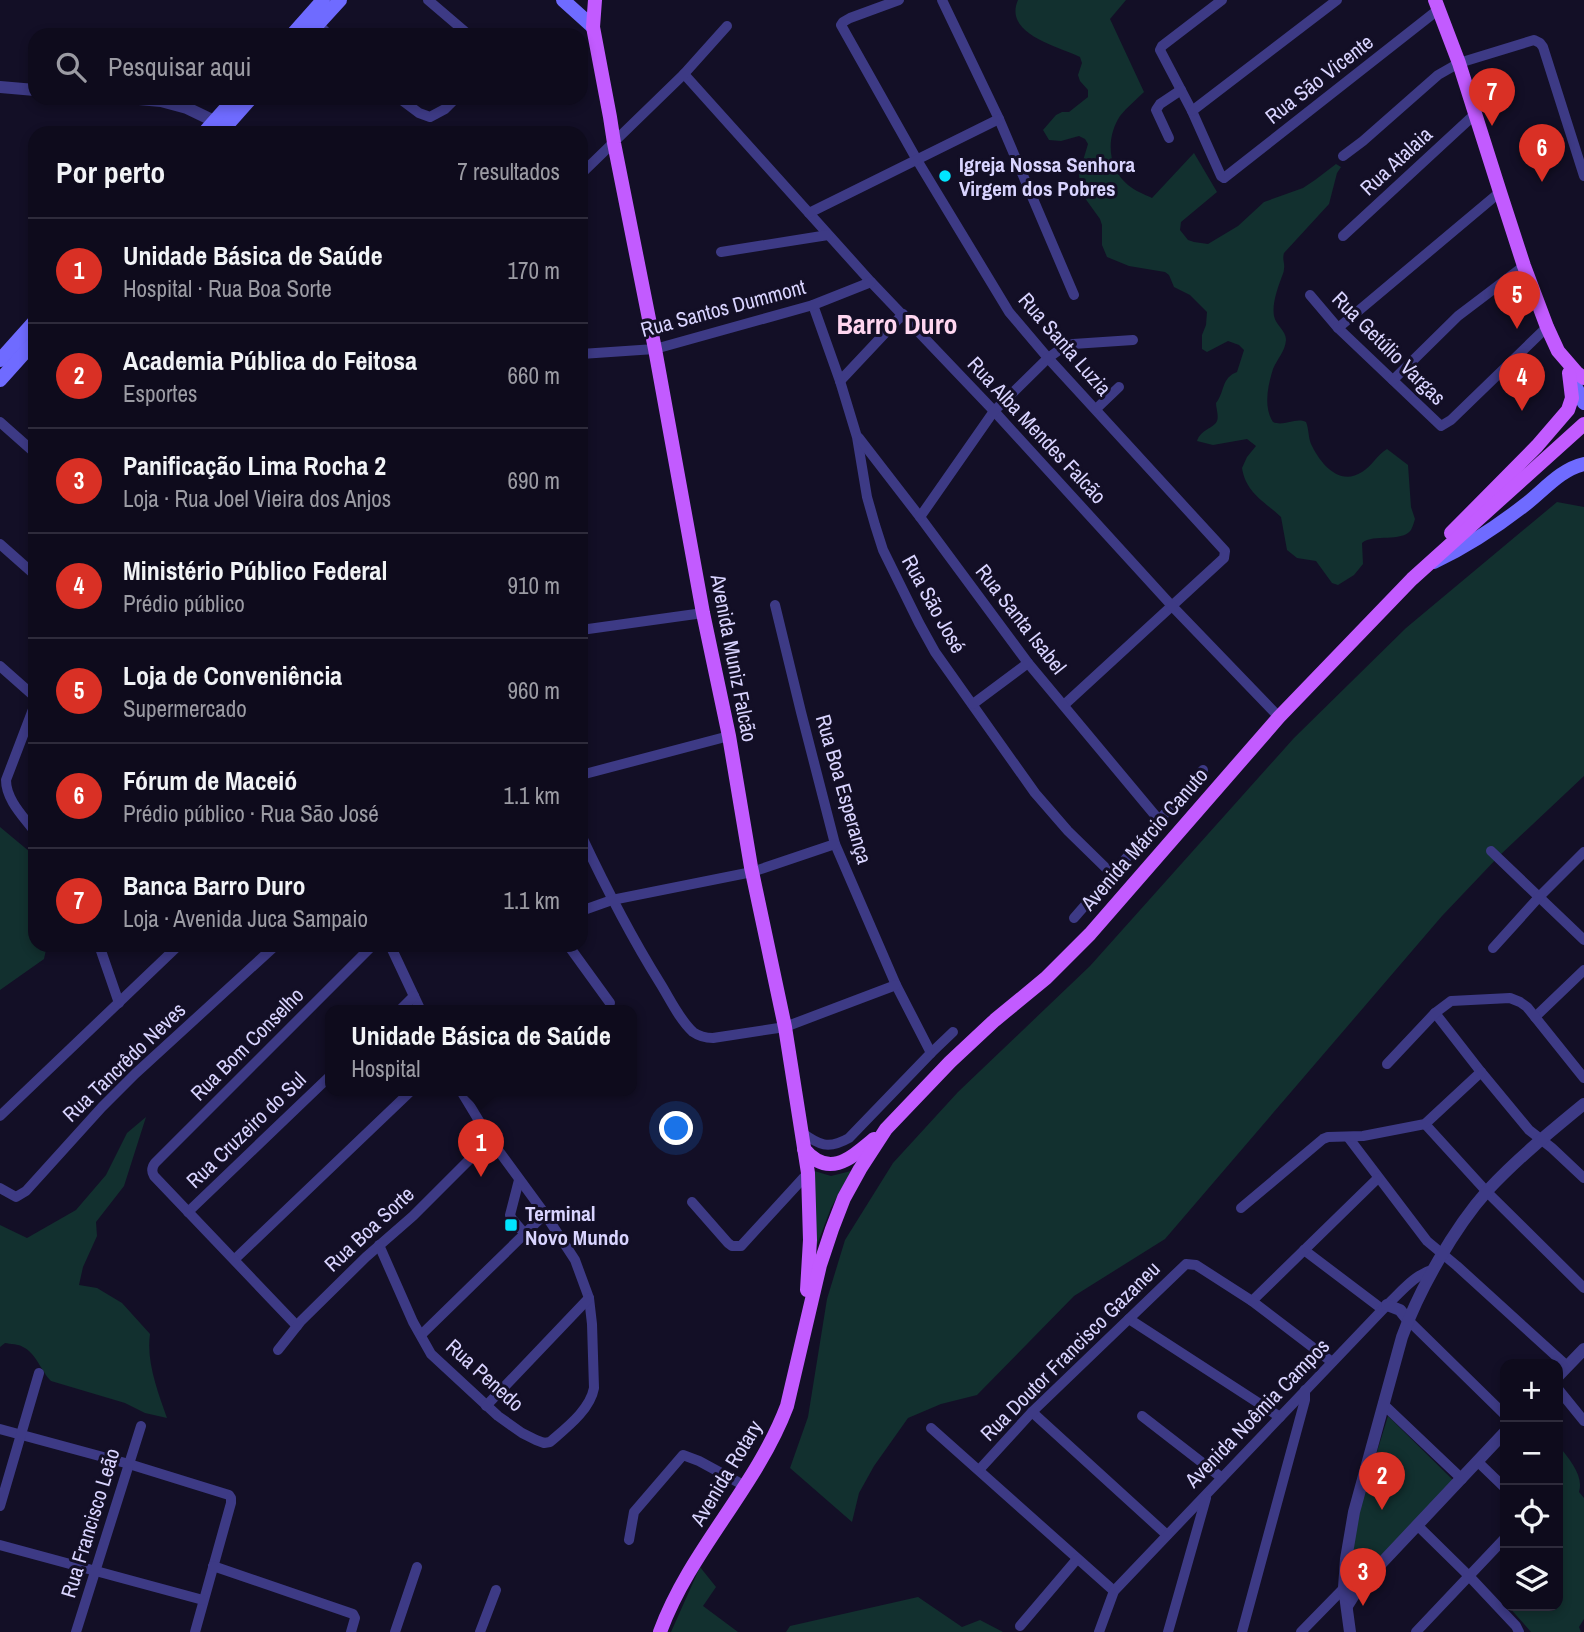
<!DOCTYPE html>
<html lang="pt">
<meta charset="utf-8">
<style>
:root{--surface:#0e0b1c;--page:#1c1929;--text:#f1f3f6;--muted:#9b9ba3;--line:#2e2b3b;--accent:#d93025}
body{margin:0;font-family:"Archivo Narrow",sans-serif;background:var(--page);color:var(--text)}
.controls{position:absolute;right:21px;bottom:21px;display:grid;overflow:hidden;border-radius:14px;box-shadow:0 4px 10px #0003}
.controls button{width:63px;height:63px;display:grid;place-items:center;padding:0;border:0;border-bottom:2px solid var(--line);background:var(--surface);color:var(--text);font:35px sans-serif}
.you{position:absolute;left:677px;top:1129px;width:24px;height:24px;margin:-18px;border:5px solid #fff;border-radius:50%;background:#1a73e8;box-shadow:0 0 0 10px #1a73e833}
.badge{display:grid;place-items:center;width:46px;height:46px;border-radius:50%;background:var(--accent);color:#fff;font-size:23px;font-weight:700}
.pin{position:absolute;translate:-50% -58px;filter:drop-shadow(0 2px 4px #0008)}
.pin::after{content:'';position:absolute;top:37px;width:24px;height:21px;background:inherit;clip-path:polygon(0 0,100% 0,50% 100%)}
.popup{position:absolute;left:325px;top:1005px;width:312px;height:91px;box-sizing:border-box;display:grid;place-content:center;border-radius:14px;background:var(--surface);filter:drop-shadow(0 2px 5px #0005);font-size:23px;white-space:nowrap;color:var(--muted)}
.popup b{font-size:26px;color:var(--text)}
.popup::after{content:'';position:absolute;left:50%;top:100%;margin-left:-14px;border:14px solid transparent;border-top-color:var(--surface)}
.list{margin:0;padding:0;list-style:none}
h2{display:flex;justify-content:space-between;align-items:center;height:91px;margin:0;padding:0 28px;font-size:30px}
h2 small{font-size:23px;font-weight:400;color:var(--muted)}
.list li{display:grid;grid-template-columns:46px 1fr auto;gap:21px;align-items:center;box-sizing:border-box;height:105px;padding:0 28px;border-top:2px solid var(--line)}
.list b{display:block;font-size:26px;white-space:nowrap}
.list p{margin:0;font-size:23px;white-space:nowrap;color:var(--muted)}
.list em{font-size:23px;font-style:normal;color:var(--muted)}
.icon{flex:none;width:38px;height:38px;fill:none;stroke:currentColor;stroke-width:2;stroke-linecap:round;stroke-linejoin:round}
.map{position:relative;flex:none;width:1584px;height:1632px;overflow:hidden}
.search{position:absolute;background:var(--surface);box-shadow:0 4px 10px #0003;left:28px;top:28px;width:560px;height:77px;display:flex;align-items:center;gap:18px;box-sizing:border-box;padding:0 24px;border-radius:21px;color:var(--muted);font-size:26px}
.panel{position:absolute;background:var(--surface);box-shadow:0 4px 10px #0003;left:28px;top:126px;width:560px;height:826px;border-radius:21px}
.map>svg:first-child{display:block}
</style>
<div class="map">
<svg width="1584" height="1632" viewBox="0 0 1584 1632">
<rect width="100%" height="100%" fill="#130f26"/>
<g fill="#12302f">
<path d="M1018,0H1126L1110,19L1144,92C1136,100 1127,107 1120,116C1106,137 1107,168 1128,185C1135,191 1144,194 1152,198L1194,153L1217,192L1181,222L1180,230L1188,240L1194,242L1208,244L1238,226L1264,202L1303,188L1315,180L1336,164L1341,167L1337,173L1329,204L1284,253C1282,260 1285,263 1284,269C1284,272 1282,276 1281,279C1277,290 1272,304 1274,316C1276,326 1286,330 1286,340C1285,352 1277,359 1273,369C1268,385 1263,407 1273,422C1284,427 1295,417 1306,422C1309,429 1308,437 1311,444C1320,463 1339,487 1362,472C1372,466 1377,455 1387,449L1408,465L1411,507L1415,519C1414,522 1413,526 1411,530C1401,543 1374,533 1362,543L1363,564L1354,575L1338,585L1332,583L1316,561L1297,558L1287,550L1281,517C1264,501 1246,493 1242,468L1247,457L1256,446L1247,439L1213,445L1197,441C1201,429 1213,429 1217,421C1219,416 1216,408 1216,403C1225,392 1221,378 1237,372L1244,350L1239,345L1228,341L1207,352L1202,349V335L1206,325L1207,312L1190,295L1174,287L1169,275L1165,272L1129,266L1107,257L1102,245V225L1100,219L1082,194L1080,187L1079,174L1088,144L1085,139L1079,136L1061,141L1049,140L1043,130L1056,115L1062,112H1069L1088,97V90L1080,81L1078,75L1082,63L1080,57C1058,46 1003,34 1018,0Z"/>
<path d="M1557,502L1584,507V776L1499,856L1442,916L1165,1239L1074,1296L977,1395L941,1404L908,1418L874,1466L859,1493L852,1522L790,1468L808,1417L827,1299L845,1240L893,1163L958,1092L1090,966L1294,738L1406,628Z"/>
<path d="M0,827L30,852L35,859V945H47L44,959L0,990Z"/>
<path d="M146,1117L124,1186L96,1222L97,1236L83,1267L79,1285L97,1288L122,1303L150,1334C146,1362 158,1392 167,1418L145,1413L125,1403L51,1381C41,1371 36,1353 23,1347C19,1344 10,1344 5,1343L0,1347V1225L27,1238L76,1210L106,1175L127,1133Z"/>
<path d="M811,1170L831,1176L851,1171L831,1208L815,1250Z"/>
<path d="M1388,1416L1454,1481L1377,1564L1367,1569L1357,1568L1350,1558L1360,1507Z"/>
<path d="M1559,1446C1570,1460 1584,1476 1579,1492L1584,1498V1619L1579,1627L1581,1632H1531L1508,1606H1558V1448Z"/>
<path d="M700,1567L716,1587L703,1606L738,1632H671Z"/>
<path d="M918,1597L962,1627L980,1620L1003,1632H786L790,1626Z"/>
</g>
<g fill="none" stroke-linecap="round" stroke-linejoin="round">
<g stroke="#3d3a85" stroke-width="10">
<path d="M428,0L469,35"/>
<path d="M899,0L850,18L843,22L841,25L917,160L1009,312L1048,358L1225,551L1224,558L1064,705"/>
<path d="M942,0L999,119L1074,295"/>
<path d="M1222,0L1162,46L1160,50L1192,111L1221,176L1224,178L1439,9"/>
<path d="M318,24L329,35"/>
<path d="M684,74L871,282L994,411L1172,606L1279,717"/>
<path d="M399,98L419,113L430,117L445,109L456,98"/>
<path d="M1192,111L1337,0"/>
<path d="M1169,138L1156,110L1160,104L1181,90"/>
<path d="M1343,156L1363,141L1438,75L1459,63L1534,40L1540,43L1543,47L1584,176"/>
<path d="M581,174L684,74L727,26"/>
<path d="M809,213L999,119"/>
<path d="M1343,236L1474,115"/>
<path d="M721,252L828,235"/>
<path d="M1310,295L1338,328L1441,426L1451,420L1547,327"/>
<path d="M813,305L840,381L857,437L867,497L875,525L883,550L919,623L935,652L1035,793L1068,831L1112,874"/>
<path d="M1338,328L1500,192"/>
<path d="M581,354L655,349L813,305L871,282"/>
<path d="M1393,380L1458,316L1524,266"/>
<path d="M840,381L903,314"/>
<path d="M1096,409L1119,387"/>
<path d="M0,422L35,453"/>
<path d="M859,438L920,517L1028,663L1159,820"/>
<path d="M920,517L994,411L1048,358L1062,348L1073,344L1133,340"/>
<path d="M0,544L35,575"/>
<path d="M775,605L801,712L835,844L896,985L931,1053"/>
<path d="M581,630L703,613"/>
<path d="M0,666L35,697"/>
<path d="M35,704L6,780C6,800 24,817 35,832"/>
<path d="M973,704L1028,663"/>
<path d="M581,775L729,736"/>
<path d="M581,835C605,886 630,935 660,983C670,999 679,1019 693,1032C700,1037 706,1038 713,1038L785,1027L896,985"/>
<path d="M1491,851L1584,940"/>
<path d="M581,911L612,900L752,872L835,844"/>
<path d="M1074,918L1203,770"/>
<path d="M99,945L119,1003"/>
<path d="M390,945L421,1011"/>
<path d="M568,945L610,1003"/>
<path d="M1493,948L1539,897L1584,852"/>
<path d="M399,1011L414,996"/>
<path d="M1435,1013L1481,1072L1529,1130L1552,1148L1584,1178"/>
<path d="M1535,1017L1584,970"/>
<path d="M1387,1064L1435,1013L1451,1001L1510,998L1520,1002L1527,1007L1584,1078"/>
<path d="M0,1116L179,945"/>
<path d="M1425,1124L1487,1192L1584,1288"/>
<path d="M801,1132C819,1145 828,1150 849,1138L931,1053L953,1032"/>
<path d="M1348,1137L1427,1241L1457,1266L1567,1366"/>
<path d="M519,1180L510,1215L512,1219L525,1234"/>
<path d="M0,1188L16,1197L26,1191L102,1107L135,1074L276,945"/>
<path d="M692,1202L728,1243L732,1246H741L808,1173"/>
<path d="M1241,1208L1323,1139L1328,1137L1363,1136L1425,1124L1481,1072"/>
<path d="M188,1212L330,1076"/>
<path d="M379,1245L413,1322L431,1354L498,1416L522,1433L536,1440L544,1443L550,1442C566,1428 590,1410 594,1388L592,1324L589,1298L575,1260L545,1214L490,1139L461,1091"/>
<path d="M1304,1250L1382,1309"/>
<path d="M235,1259L411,1091"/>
<path d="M1252,1301L1378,1178"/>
<path d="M1129,1319L1280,1417"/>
<path d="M1408,1320L1505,1415"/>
<path d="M297,1326L154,1176C151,1171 152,1167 155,1163L373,945"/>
<path d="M421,1335L545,1214"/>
<path d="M278,1350L301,1321L366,1257L413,1216L490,1139"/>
<path d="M1558,1389L1584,1421"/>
<path d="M1383,1404L1462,1479"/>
<path d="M486,1406L589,1298"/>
<path d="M1032,1412L1167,1535"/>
<path d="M1142,1416L1222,1478"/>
<path d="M931,1428L1114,1591"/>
<path d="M0,1429L129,1464L229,1495L231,1498V1503L195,1632"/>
<path d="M1478,1462L1505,1488"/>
<path d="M979,1470L1032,1412L1186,1264L1196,1265L1252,1301L1332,1362"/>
<path d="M0,1506L39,1373"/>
<path d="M1417,1525L1469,1576L1516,1626L1519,1632"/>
<path d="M629,1540L634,1512L683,1455L699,1461L745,1486"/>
<path d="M0,1545L203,1600"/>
<path d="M213,1566L353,1614L355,1618L351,1632"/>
<path d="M1020,1626L1077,1559"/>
<path d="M76,1632L141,1426"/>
<path d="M395,1632L417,1567"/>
<path d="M480,1632L496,1590"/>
<path d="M1099,1632L1114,1591L1387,1305C1401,1292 1415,1274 1434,1269"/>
<path d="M1168,1632L1206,1498"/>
<path d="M1242,1632L1305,1400V1390"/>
<path d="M1301,1632L1344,1588"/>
<path d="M1416,1632L1505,1538"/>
</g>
<g stroke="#3d3a85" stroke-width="12">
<path d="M0,87L35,90"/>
<path d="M128,98L161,101L187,108L214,121"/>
<path d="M1387,1305L1400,1310L1408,1320"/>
<path d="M1558,1376L1584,1349"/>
<path d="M1347,1606L1359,1587L1505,1432"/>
<path d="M1350,1632L1344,1588L1346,1559L1354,1512L1402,1337C1419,1290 1454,1228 1488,1190C1518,1158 1551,1131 1584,1104"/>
</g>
<g stroke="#6f6bff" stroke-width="14">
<path d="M563,0L593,27"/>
<path d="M292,35L323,0"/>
<path d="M308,35L340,0"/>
<path d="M204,133L235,98"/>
<path d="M220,133L251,98"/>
<path d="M0,360L35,321"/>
<path d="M1570,376L1584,403"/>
<path d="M0,380L35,341"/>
<path d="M1434,562C1466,547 1498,526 1526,504C1544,490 1561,469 1584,464"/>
</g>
<g stroke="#c25bff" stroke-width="14">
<path d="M595,0L593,27L610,117L614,143L655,349L703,613L729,736L751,867L785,1027L808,1173L810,1240L807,1290"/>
<path d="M1435,0L1459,63L1500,192L1524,266L1547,327L1558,351L1577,373L1584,378"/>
<path d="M1451,533L1537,446L1568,410L1572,398L1569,373"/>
<path d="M804,1149C829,1179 851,1158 874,1139"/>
<path d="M660,1632C690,1550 756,1488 787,1406L820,1265L832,1229L844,1198L860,1169L886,1129L950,1062L995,1020L1046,978L1090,934L1279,717L1412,579L1584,424"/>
</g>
</g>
<g fill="#00e5ff" stroke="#130f26" stroke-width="2.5">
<circle cx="945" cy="176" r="7"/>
<rect x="504" y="1218" width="14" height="14" rx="3.5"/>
</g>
<g text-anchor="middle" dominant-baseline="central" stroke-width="6" stroke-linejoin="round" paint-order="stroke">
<g font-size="21" fill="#d9d4ff" stroke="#130f26">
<text transform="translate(1319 79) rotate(-38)">Rua São Vicente</text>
<text transform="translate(1396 161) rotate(-43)">Rua Atalaia</text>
<text transform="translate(723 308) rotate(-15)">Rua Santos Dummont</text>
<text transform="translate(1065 344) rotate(49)">Rua Santa Luzia</text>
<text transform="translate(1389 348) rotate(45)">Rua Getúlio Vargas</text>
<text transform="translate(1037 430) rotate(47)">Rua Alba Mendes Falcão</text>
<text transform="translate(934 604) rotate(61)">Rua São José</text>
<text transform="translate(1021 619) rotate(52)">Rua Santa Isabel</text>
<text transform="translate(734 658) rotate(79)">Avenida Muniz Falcão</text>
<text transform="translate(844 789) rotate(74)">Rua Boa Esperança</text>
<text transform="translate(1144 839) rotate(-49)">Avenida Márcio Canuto</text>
<text transform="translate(247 1044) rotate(-45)">Rua Bom Conselho</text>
<text transform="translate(124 1062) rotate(-44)">Rua Tancrêdo Neves</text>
<text transform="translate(246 1130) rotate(-44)">Rua Cruzeiro do Sul</text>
<text transform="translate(369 1229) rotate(-43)">Rua Boa Sorte</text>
<text transform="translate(1070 1351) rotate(-45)">Rua Doutor Francisco Gazaneu</text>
<text transform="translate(485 1375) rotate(42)">Rua Penedo</text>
<text transform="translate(1257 1413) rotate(-46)">Avenida Noêmia Campos</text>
<text transform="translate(726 1473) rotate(-59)">Avenida Rotary</text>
<text transform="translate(90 1523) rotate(-73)">Rua Francisco Leão</text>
</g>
<g font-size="21" font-weight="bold" fill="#d9d4ff" stroke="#130f26" text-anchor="start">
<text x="959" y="164">Igreja Nossa Senhora<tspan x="959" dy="24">Virgem dos Pobres</tspan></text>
<text x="525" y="1213">Terminal<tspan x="525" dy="24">Novo Mundo</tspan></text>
</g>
<g font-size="28" font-weight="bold" fill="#ffd6f0" stroke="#130f26">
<text x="897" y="324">Barro Duro</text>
</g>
</g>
</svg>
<div class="controls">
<button>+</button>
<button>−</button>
<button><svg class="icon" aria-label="locate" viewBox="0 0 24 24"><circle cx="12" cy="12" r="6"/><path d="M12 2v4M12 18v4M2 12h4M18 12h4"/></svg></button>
<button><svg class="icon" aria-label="layers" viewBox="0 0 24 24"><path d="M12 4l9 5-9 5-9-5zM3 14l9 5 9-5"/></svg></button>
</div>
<div class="you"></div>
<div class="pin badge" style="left:481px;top:1177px">1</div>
<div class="popup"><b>Unidade Básica de Saúde</b>Hospital</div>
<div class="pin badge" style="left:1382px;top:1510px">2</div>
<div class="pin badge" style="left:1363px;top:1606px">3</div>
<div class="pin badge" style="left:1522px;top:411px">4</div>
<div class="pin badge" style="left:1517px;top:329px">5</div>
<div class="pin badge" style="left:1542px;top:182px">6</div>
<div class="pin badge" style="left:1492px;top:126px">7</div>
<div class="search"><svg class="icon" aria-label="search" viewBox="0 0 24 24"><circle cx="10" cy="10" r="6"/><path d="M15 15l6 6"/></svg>Pesquisar aqui</div>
<section class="panel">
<h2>Por perto<small>7 resultados</small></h2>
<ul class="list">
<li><span class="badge">1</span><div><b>Unidade Básica de Saúde</b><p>Hospital · Rua Boa Sorte</p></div><em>170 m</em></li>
<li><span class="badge">2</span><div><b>Academia Pública do Feitosa</b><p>Esportes</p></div><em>660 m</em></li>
<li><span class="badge">3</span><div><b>Panificação Lima Rocha 2</b><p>Loja · Rua Joel Vieira dos Anjos</p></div><em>690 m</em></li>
<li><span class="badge">4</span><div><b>Ministério Público Federal</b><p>Prédio público</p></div><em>910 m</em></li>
<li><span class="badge">5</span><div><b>Loja de Conveniência</b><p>Supermercado</p></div><em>960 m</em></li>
<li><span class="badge">6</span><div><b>Fórum de Maceió</b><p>Prédio público · Rua São José</p></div><em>1.1 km</em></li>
<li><span class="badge">7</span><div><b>Banca Barro Duro</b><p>Loja · Avenida Juca Sampaio</p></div><em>1.1 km</em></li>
</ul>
</section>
</div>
